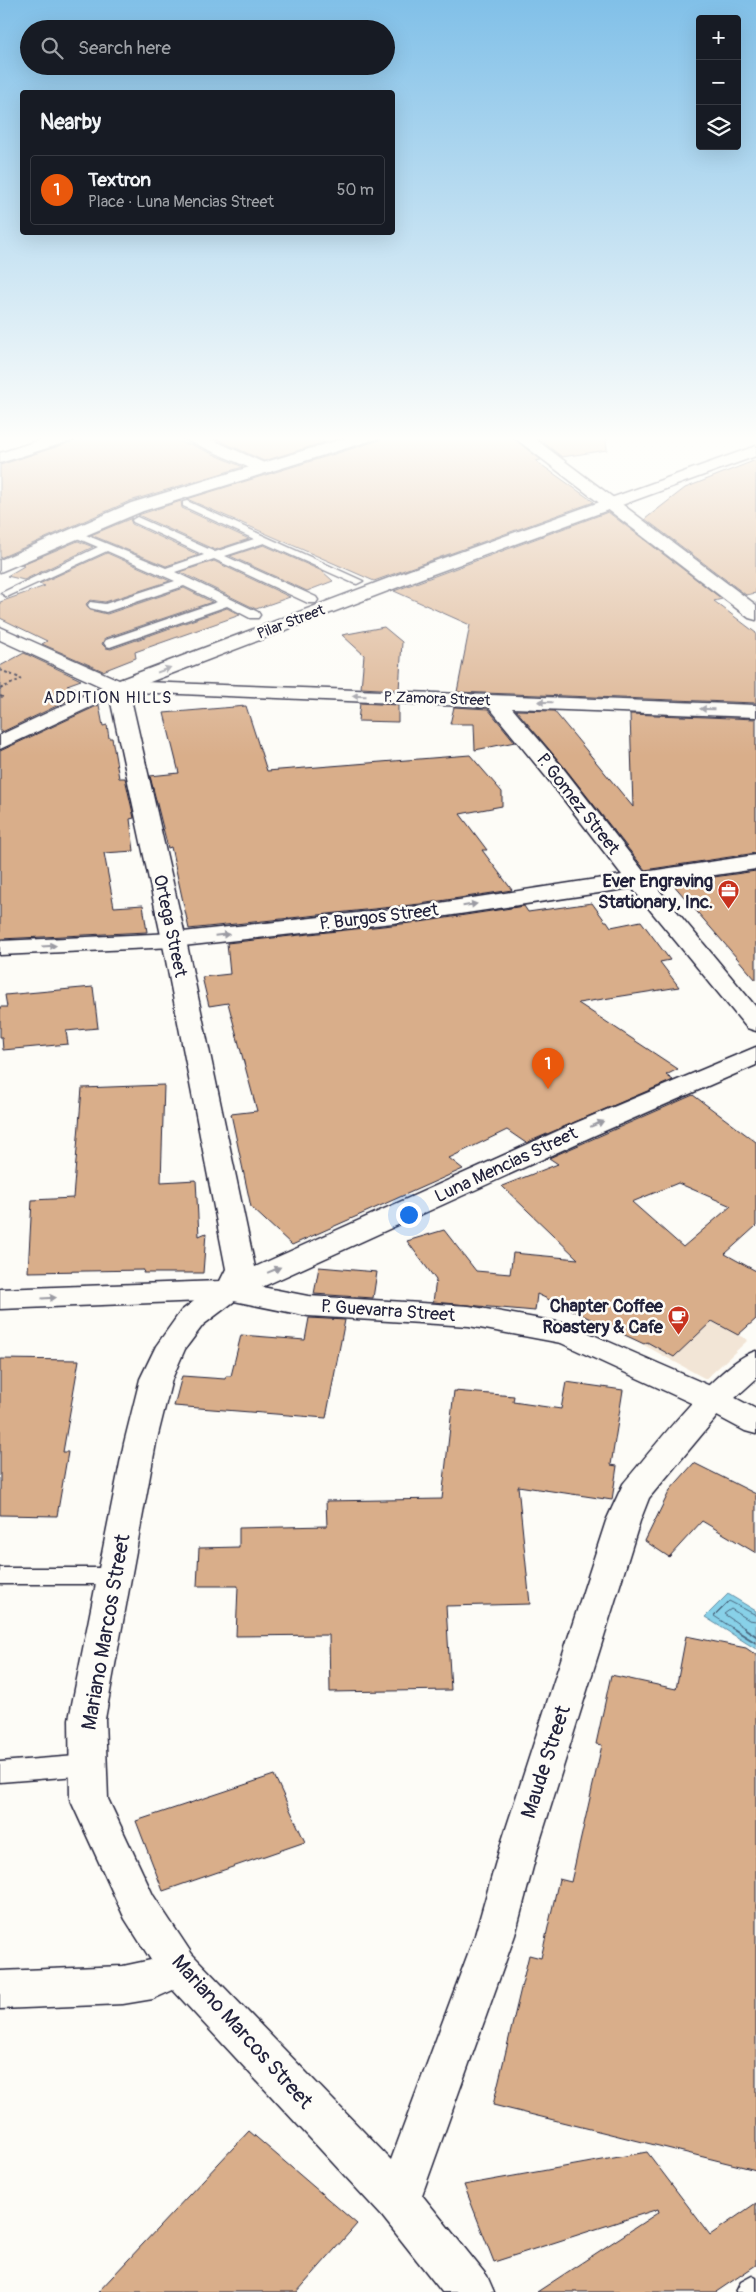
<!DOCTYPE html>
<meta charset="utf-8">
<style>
:root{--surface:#171b24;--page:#20242c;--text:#f1f3f6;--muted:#9ea1a6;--line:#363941;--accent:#ea580c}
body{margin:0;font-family:Pangolin,sans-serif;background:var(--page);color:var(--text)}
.controls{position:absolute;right:15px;top:15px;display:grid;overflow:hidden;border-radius:5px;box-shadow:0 5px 20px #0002}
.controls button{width:45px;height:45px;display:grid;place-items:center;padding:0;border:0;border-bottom:1px solid var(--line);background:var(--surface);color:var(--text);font:25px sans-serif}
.you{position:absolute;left:408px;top:1214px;width:18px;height:18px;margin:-12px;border:4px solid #fff;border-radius:50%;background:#1a73e8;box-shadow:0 0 0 8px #1a73e833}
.badge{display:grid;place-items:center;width:32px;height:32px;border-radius:50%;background:var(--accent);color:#fff;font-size:16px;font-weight:700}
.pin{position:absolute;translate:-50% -41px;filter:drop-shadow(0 1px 2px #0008)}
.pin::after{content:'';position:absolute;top:26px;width:18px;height:15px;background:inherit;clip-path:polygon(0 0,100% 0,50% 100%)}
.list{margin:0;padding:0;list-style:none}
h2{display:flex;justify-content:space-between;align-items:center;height:65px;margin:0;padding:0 20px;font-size:21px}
h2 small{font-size:16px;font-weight:400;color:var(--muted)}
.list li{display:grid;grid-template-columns:32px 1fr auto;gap:15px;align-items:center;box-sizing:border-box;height:70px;margin:0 10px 10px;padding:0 10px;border:1px solid var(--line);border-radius:5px}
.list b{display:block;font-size:19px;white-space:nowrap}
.list p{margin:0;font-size:16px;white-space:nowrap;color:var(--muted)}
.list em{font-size:16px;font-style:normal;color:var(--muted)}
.icon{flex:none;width:28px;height:28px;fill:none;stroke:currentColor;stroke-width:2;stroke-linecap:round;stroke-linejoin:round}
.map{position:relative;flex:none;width:756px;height:2292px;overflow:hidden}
.search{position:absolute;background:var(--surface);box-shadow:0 5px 20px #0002;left:20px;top:20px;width:375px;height:55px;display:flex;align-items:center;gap:12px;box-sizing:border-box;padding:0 18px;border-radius:28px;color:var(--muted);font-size:19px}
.panel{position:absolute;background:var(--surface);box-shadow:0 5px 20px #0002;left:20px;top:90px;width:375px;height:145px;border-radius:5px}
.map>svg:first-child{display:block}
</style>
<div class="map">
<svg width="756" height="2292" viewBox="0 0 756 2292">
<rect width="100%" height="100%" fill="#fdfcf7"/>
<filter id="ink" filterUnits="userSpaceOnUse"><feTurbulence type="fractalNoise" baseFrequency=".02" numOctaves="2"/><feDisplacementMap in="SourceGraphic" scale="10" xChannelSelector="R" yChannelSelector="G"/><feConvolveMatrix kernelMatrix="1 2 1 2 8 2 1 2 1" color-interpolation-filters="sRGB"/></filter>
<g filter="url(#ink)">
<path fill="#f2e5d6" d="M686,1308L748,1340L706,1379L644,1345Z"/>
<path fill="#88d1e8" stroke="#5f8ba3" d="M728,1594L756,1611V1649L705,1617Z"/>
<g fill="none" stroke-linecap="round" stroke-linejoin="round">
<g stroke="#4b6880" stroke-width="1">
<path d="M734,1629L714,1616L729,1601L756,1615"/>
<path d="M746,1629L724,1614L731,1609L749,1620L756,1621"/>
</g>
<g stroke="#4b6880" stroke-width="2">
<path d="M732,1628L756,1643"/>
<path d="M744,1628L756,1636"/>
</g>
</g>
<g fill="#d9ae8a" stroke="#22223b" fill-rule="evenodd">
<path d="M93,435H165L185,444H190L243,467L130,501L0,558V465Z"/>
<path d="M218,435H308L325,442L264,461L212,437Z"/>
<path d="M383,435H509L541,460L536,461L594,502L374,581L187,499L380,440Z"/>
<path d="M534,435H606L607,450L562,457Z"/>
<path d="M756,460V593L746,595L645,519L685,488Z"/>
<path d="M181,501L182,508L249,539L215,550L138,515Z"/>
<path d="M608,512L722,599L714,601L756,633V703L457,692L470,625L394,591Z"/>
<path d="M132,518L130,519L132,524L199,555L166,566L91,535Z"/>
<path d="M78,541L93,547L24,580L7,576L24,566L20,565Z"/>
<path d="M264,545L322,571L333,581L307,591L230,556Z"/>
<path d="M107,553L170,581L105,602L90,600L86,604L90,610L107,614L184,588L212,602L105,638L102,644L106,648L111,649L227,608L240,615L135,652L136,658L103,671L42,644L47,641L0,618V602L45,586L39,584Z"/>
<path d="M214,561L290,597L256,609L180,572Z"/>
<path d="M384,627L402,642L399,690L361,688L364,655L342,635Z"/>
<path d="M24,653L81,680L67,685L86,692L0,733V666Z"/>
<path d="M360,703L398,705V722L358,721Z"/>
<path d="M99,705L103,726L107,725L109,738H112L119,778H125L134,818L130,819L134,851L104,853L114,907L143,905L147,932L0,939V751Z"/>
<path d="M246,706L267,771L470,755L502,792V806L460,814L487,850H482L512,890L420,904L189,929L171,847L168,848L150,776L179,773L164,713Z"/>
<path d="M454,707L488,709L515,742L475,750L474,724H450Z"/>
<path d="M516,710L554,711L633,807L630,714L756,719V853L645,870L564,767Z"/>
<path d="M756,871V980L672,883Z"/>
<path d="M592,903L605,921H607L611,927L641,921L670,960L660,962L679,987L578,1003L678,1069L666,1075L673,1080L526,1143L507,1130L449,1158L463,1169L292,1245L251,1207L231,1114L257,1111L228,1003L209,1006L202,977L230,974L227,943L420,922L524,906L528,912Z"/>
<path d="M93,987L98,1028L66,1031L68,1044L3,1050L2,1037H0V1007H7L5,995Z"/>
<path d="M164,1085L161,1182L196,1180L199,1236L206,1233L203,1273H143L144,1270L28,1272L32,1200L73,1198L82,1088Z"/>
<path d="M693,1095L756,1142V1226L725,1254L756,1271V1319L738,1335L712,1321L674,1357L647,1342L644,1344L537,1294L535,1311L433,1302L436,1280L407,1241L444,1230L476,1271L510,1274L513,1253L578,1259L502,1186L558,1164L549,1158ZM678,1183L731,1206L683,1247L632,1202Z"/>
<path d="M319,1267L377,1272L373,1298L314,1294Z"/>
<path d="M309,1318L345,1320L326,1418L174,1406L182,1376L225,1379L226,1376H231L241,1335L305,1340Z"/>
<path d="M0,1359L79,1360L63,1452H68L57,1516L0,1515Z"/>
<path d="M566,1382L623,1390L611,1465L617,1466L612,1500L518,1486L530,1604L446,1606L451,1690L330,1692L329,1635L236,1636L238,1586H197L199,1548L239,1547V1528L327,1526L326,1501L442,1499L454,1391L514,1396L513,1402L561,1409Z"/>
<path d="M694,1463L756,1494V1553L702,1521L669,1557L645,1541L670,1490Z"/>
<path d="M686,1636L746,1648L756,1655V2170L493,2105L529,1955L541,1958L559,1879L571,1882L602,1745L596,1744L611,1675L676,1689Z"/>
<path d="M274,1775L305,1842L163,1891L136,1821Z"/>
<path d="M249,2131L357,2224L297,2292H98Z"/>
<path d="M647,2152L710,2235L756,2203V2265L716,2292H537L659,2212L658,2209L494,2262L464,2185Z"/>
</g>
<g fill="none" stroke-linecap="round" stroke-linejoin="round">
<defs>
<g id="lane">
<path d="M187,501L363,581L357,584L353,583L264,543L225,556L316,597L318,600L316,603H308L214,559L175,572L258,612L260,615L258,618H250L227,606L110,647L106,646L104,643L106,640L217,602L184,586L106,612L90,608L88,605L90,602L105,604L175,581L107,551L11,595L7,597L1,593L98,547L77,538L75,536L77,534L81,533L166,568L204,555L133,522L132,520L137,517L215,552L254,539L183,506V502Z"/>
<path d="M0,1568H115L123,1570L126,1576L123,1582L115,1584H0Z"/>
<path d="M89,1755L97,1758L101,1765L97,1772L89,1775L0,1782V1762Z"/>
<path d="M752,2276L756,2278V2292H736L741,2282Z"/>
</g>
<g id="street">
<path d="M55,435H81L79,438L0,463V453Z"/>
<path d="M180,435H202L271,466L273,469L271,472H259L182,438Z"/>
<path d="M511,435H530L756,605V620L749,618Z"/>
<path d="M118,681L756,705V717L512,708L563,768L644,872L756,855V869L654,884L756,1007V1031L747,1028L632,888L420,920L174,947L0,955V941L174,933L420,906L622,875L547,778L489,707L111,691L108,687L111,683Z"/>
<path d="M229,1280L240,1283L244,1290L240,1297L203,1325L185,1349L172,1379L156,1443L105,1719L108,1799L153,1895L192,1954L391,2160L475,1935L501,1844L606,1521L623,1484C651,1452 718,1362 756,1351V1379L724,1408L649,1498L640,1521L539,1844L515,1935L422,2195L487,2276L494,2292H442L382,2216L173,1990L153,1999L123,2004L0,2009V1971L123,1966L151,1960L125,1919L70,1799L69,1719L124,1443L140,1379L156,1346L181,1311L218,1283Z"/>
</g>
<g id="secondary">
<path d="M355,435H381L379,438L143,511L0,572V560L131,503Z"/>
<path d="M756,446V456L422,578L129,690L186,940L255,1267L573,1124L756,1047V1065L593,1136L262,1287L308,1296L469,1306L568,1324L724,1392L756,1409V1434L745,1431L702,1408L561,1343L469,1326L308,1316L229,1300L0,1309V1289L220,1281L226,1269L162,940L110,698L0,749V735L102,687L0,640V627L119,680L410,570Z"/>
</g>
</defs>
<use href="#lane" stroke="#22223b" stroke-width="3"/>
<use href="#street" stroke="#22223b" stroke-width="3"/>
<use href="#secondary" stroke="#22223b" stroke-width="3"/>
<g stroke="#22223b" stroke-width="2" stroke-dasharray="3 2.5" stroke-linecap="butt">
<path d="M0,670L20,678"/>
<path d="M0,689L21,679"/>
<path d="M0,696L5,698"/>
</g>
<use href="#lane" fill="#fdfcf7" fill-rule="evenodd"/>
<use href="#street" fill="#fdfcf7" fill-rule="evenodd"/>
<use href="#secondary" fill="#fdfcf7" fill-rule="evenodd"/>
</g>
<defs><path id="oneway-solid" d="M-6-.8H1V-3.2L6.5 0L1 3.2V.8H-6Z" transform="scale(1.25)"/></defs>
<g fill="#9a9aa2">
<use href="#oneway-solid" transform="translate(164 670) rotate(-21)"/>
<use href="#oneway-solid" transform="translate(359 696) rotate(-178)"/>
<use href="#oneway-solid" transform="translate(545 702) rotate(-178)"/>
<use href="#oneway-solid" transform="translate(707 709) rotate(-178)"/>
<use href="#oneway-solid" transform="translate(470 905) rotate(-9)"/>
<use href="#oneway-solid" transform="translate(222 935) rotate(-6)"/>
<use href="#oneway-solid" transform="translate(49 946) rotate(-3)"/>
<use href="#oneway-solid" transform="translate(597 1124) rotate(-23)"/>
<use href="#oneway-solid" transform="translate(274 1270) rotate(-23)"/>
<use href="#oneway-solid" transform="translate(49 1298) rotate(-3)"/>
</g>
</g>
<linearGradient id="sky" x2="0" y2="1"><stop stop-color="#81c0e8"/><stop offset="0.58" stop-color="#fefefb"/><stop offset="1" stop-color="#fefefb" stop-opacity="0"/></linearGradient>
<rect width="756" height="756" fill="url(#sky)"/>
<defs>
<symbol id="office-pin" viewBox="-11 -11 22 30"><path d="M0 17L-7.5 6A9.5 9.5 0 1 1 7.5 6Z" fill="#c8321e" stroke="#fdfcf7"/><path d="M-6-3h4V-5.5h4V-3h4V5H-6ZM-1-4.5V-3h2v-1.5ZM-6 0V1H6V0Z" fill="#fff"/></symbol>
<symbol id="cafe-pin" viewBox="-11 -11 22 30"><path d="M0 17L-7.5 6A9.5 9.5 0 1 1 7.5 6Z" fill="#c8321e" stroke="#fdfcf7"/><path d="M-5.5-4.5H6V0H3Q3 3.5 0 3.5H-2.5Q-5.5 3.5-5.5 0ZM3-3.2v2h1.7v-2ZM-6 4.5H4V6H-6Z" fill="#fff"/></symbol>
</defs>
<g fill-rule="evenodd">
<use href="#office-pin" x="716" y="878" width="25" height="34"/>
<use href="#cafe-pin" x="666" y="1304" width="25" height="34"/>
</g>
<g text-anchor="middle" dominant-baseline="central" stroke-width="5" stroke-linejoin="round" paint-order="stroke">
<g font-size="15" fill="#22223b" stroke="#fdfcf7">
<text transform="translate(291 622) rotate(-21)">Pilar Street</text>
<text transform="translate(437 699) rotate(2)">P. Zamora Street</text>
</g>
<g font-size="16" letter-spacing="1" fill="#22223b" stroke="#fdfcf7">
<text x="108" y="698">ADDITION HILLS</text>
</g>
<g font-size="18" fill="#22223b" stroke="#fdfcf7">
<text transform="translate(578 804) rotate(52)">P. Gomez Street</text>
<text transform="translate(379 917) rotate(-7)">P. Burgos Street</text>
<text transform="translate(170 926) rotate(78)">Ortega Street</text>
<text transform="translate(506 1165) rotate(-25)">Luna Mencias Street</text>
<text transform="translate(388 1311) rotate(4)">P. Guevarra Street</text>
</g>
<g font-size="18" font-weight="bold" fill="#22223b" stroke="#fdfcf7" text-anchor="end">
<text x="713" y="881">Ever Engraving<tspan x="713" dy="21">Stationary, Inc.</tspan></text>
<text x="663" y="1306">Chapter Coffee<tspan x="663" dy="21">Roastery &amp; Cafe</tspan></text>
</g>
<g font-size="21" fill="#22223b" stroke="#fdfcf7">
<text transform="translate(106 1632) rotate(-80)">Mariano Marcos Street</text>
<text transform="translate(546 1762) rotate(-72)">Maude Street</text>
<text transform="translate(242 2032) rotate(48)">Mariano Marcos Street</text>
</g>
</g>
</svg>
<div class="controls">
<button>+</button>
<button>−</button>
<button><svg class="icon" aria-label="layers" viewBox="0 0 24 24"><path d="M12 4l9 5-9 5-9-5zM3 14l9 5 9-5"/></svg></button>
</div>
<div class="you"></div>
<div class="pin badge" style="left:548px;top:1089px">1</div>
<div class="search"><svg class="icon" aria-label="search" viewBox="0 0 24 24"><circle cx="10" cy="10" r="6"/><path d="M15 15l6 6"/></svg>Search here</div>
<section class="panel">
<h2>Nearby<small></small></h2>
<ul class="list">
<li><span class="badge">1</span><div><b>Textron</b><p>Place · Luna Mencias Street</p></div><em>50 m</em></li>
</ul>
</section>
</div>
